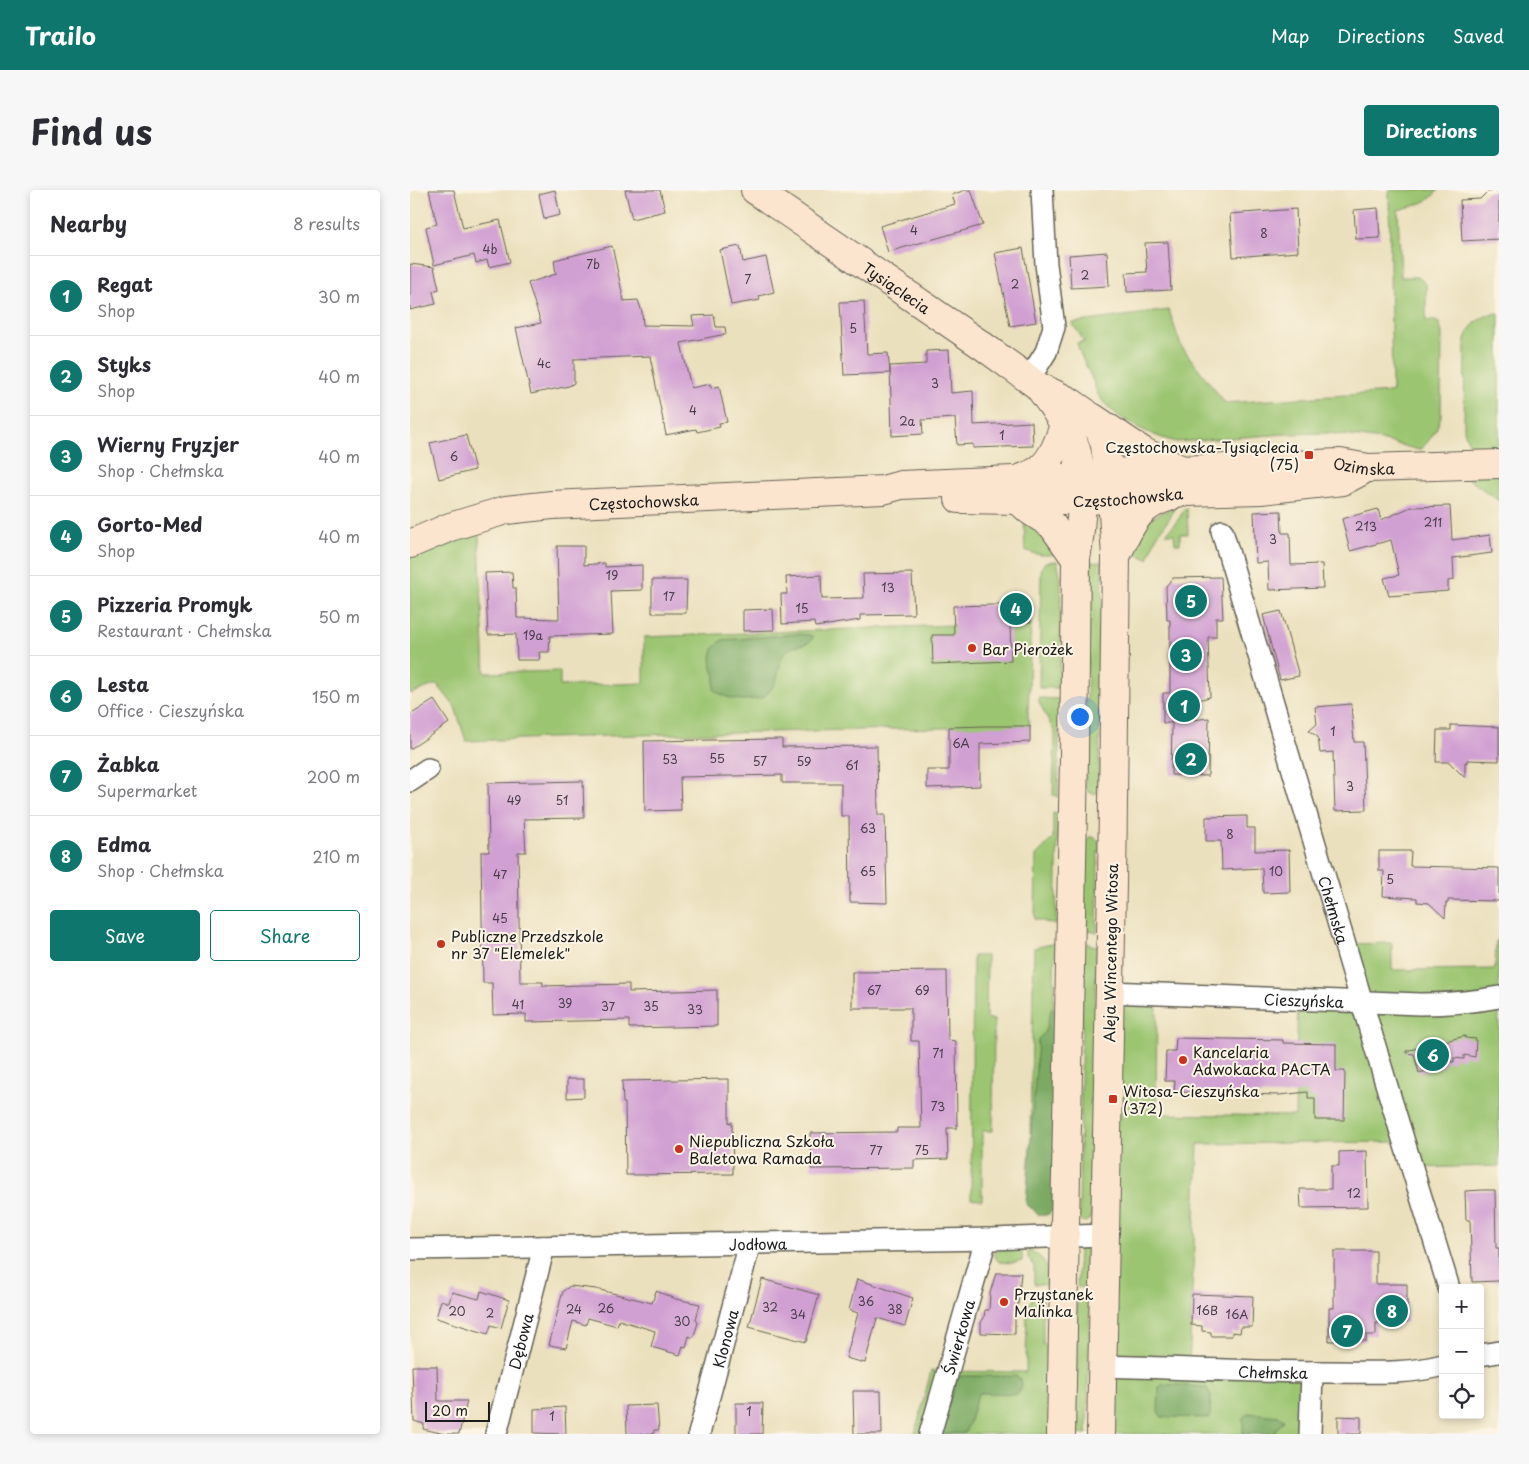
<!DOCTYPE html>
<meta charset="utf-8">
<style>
:root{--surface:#fff;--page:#f7f7f7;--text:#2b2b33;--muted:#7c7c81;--line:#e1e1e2;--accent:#0f766e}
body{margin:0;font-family:"Playpen Sans",sans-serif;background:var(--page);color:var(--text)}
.controls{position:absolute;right:15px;bottom:15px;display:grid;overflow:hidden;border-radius:5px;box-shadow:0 2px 8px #0003}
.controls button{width:45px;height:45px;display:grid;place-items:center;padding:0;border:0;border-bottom:1px solid var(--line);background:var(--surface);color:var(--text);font:25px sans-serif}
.scale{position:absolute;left:15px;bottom:12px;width:65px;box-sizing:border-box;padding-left:5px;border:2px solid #1c1c1c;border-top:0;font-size:14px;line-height:18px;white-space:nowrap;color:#1c1c1c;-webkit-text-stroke:4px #fcf5e5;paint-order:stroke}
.you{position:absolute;left:669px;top:526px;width:18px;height:18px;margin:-12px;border:4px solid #fff;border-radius:50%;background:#1a73e8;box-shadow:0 0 0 8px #1a73e833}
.badge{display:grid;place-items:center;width:32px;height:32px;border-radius:50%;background:var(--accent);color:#fff;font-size:16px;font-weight:700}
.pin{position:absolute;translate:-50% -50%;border:2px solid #fff;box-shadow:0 1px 5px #0006}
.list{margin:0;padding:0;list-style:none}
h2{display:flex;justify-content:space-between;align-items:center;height:65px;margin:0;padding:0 20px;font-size:21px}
h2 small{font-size:16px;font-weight:400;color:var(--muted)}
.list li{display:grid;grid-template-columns:32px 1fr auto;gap:15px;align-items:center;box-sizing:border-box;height:80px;padding:0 20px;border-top:1px solid var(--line)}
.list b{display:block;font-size:19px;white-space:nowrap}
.list p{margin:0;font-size:16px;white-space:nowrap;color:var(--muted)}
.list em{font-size:16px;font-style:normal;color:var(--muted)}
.actions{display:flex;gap:10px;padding:15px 20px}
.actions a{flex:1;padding:11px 0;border:1px solid var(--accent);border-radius:5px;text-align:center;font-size:18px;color:var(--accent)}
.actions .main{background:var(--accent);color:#fff}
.icon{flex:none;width:28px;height:28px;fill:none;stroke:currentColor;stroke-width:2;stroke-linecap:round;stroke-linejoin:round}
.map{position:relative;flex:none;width:1089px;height:1244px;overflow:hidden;border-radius:5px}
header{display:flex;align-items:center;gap:30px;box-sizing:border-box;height:70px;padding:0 25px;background:var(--accent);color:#fff}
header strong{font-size:24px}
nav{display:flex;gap:28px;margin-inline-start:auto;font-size:18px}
.intro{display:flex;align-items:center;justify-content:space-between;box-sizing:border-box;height:120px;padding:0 30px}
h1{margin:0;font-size:35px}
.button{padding:12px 22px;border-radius:5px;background:var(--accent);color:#fff;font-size:18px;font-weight:700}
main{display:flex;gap:30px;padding:0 30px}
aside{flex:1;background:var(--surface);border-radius:5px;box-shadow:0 2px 8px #0003}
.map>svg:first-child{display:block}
</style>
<header>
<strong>Trailo</strong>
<nav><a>Map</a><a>Directions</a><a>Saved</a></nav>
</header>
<div class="intro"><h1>Find us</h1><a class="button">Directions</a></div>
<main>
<aside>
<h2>Nearby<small>8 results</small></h2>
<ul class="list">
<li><span class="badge">1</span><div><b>Regat</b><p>Shop</p></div><em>30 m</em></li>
<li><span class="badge">2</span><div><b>Styks</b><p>Shop</p></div><em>40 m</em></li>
<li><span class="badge">3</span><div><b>Wierny Fryzjer</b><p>Shop · Chełmska</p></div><em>40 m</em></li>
<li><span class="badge">4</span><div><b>Gorto-Med</b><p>Shop</p></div><em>40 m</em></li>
<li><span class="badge">5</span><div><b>Pizzeria Promyk</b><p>Restaurant · Chełmska</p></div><em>50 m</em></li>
<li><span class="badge">6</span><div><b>Lesta</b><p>Office · Cieszyńska</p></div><em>150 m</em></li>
<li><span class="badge">7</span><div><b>Żabka</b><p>Supermarket</p></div><em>200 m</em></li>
<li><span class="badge">8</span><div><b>Edma</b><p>Shop · Chełmska</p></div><em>210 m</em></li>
</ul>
<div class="actions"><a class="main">Save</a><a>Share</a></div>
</aside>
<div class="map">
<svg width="1089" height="1244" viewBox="0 0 1089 1244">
<rect width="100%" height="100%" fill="#fcf5e5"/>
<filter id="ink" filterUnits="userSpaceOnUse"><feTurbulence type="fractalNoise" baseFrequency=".02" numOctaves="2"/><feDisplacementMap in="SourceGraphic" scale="10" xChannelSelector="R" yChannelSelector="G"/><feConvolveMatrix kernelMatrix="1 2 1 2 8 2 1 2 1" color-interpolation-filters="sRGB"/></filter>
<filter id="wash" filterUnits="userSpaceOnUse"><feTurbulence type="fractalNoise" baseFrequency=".0096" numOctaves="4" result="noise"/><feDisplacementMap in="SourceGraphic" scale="20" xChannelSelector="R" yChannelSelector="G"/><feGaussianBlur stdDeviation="1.12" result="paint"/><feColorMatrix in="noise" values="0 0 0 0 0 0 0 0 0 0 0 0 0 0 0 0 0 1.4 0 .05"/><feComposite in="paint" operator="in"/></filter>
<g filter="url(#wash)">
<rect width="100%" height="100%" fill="#ebe0bd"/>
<g fill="#9bc571" stroke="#5c7046">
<path d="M979,0H1028C1019,14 1002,16 988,20L991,87H1008L1016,94V131H1026L1029,133L1032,143L1031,226C1028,238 1020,252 1009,260L971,250L919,243L875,244L767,252C743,247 706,229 691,209C687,204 685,197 683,191C677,177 671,168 667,153L674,151L662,133L759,120L771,156L815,213L982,202Z"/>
<path d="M1089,123V270C1069,263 1059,262 1054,239L1055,149C1060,134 1073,124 1089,123Z"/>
<path d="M1089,274V311L1041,276Z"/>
<path d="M764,317L761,326L746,348L738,369L726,364L732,344L739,329Z"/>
<path d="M774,319H777L778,344H770V354H765L764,344H756L770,327Z"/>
<path d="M68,327L75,483L150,481V496L234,493V447L621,432L618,526L620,536L228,545L56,551L45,517L27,494L0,504V354Z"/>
<path d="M614,333L633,345L645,364C633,366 626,365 615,360Z"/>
<path d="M647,371L651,388L650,498H629L631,383L632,377L635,372Z"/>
<path d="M680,372H693L689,589L691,599L689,602L683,604L677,601L675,597Z"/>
<path d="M629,508L650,509L648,607L643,605L645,543L629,512Z"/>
<path d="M643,623L648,624L646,735L625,729L626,665L643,648Z"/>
<path d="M679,647H683L689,651L690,661H688L687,743L674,739L675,652Z"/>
<path d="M1086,751H1089V976L1002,978L994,952L788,954L779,1178L902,1182L900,1244H691L699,802L747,804L746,924L885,926L888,808L951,811L934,754L982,753V780L1085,779Z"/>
<path d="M673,752L688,757L686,762L681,1026L680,1029L675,1032L670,1030L669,1027Z"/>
<path d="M645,753L641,943H620L624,758Z"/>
<path d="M563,766H577L576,828L584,830L583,941H572V1010L561,1009Z"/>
<path d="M612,1055V1071L602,1073L589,1072L583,1064L594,1057Z"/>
<path d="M672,1056H678L681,1061L680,1098L667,1097L669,1059Z"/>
<path d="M618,1059C635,1068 640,1077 638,1095L624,1094V1076L618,1068Z"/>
<path d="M623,1108L633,1109V1154L637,1155V1183H652L651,1244H505L521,1181L616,1182L617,1117Z"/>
<path d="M667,1110L680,1111L677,1244H665Z"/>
</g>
<g fill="#7caa63" stroke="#4c6340">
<path d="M388,444L400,445L403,447C399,458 383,452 374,464C369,471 370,480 367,488C365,495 359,502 353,508C334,511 321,512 304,500L305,486L302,479L301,467L303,459L312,450Z"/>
<path d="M642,818L648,821L644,1018C640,1025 636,1026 628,1025L624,1020L616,1014L628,849C639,841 637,830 642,818Z"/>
<path d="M549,1186H606L611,1189L612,1197L608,1204L569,1203C562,1217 562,1231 554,1244H530L546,1190Z"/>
<path d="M754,1194L796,1197L801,1206L800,1228L752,1227L748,1222L749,1197Z"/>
<path d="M838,1223L869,1226L874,1230L863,1244H833V1227Z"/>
</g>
<g id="blocks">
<g fill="#d1a0d3">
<path d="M19,0H44L53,38L90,30L100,72L79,77L77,70L66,73L64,65L24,75L16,37L27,34Z"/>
<path d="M145,0L150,25L134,29L129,4Z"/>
<path d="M215,0H250L255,21L222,29Z"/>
<path d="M555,0H561L573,35L478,62L470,36L545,14L542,5Z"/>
<path d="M1089,1V49L1052,51L1050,10L1070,9L1077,2Z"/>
<path d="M968,18L970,48L946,49L944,20Z"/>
<path d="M886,19L888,62L823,67L820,24Z"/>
<path d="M758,52L761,100L717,102L716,83L737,82L735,53Z"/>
<path d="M202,56L214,111L228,110L232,122L233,135L284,136L282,126L304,125L306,137H315L316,144L271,153L281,198L300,194L301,198L309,196L317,232L309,233L310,237L287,242L286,239L256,245L240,166L164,169V193L159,196L121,204L106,138L131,133L118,93L146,84L144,70Z"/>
<path d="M330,56L333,72L356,67L364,102L349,106L350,110L321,115L310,60Z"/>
<path d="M613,58L626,132L600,136L585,63Z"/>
<path d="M697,62L699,96L661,98L659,65Z"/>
<path d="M0,74L24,77L29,99L23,101L26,114L0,120Z"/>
<path d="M454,111L457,164L478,163L480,183L434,185L430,112Z"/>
<path d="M539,160L541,203L563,201L564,235L622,232L623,256L563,258V254L547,255L545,228L512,230L513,244L482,246L480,176L516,174V161Z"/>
<path d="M56,245L65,280L29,289L20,253Z"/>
<path d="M1040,316L1042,350L1080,345L1082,363L1043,368L1044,390L1038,391V401L979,406L974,388L989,385L981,350L940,361L932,329L968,319L971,330L1001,317Z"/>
<path d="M871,321L872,343H880L881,375L912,374L913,398L859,400L858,372L846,373L844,322Z"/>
<path d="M147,356H174V375L195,373V377L232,375V400L201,401L203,444L140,446L139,462H129L130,470H107L106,444L78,445L75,383L102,382L103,398H106L107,428L149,429Z"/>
<path d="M502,383L504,424L450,425V430L405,437L404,432L372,434L371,404H377L376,387L411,385L412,409L454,408L453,384Z"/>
<path d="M811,387L813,428H806V447H798L800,507L779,512L782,530L799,528L798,586L761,585L762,533H753V503H760V430H757L756,396L763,388Z"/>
<path d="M242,390H277L276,423H242Z"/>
<path d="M620,414L621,432L600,433L601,471L523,474L522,445H544L543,416Z"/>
<path d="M363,419L364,440L333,441V420Z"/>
<path d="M871,421L889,486L870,490L853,425Z"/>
<path d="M24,510L39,533L0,559V525Z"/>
<path d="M941,514L944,552H953L956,620L925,621L923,562L910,563L908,547L899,541L907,534L905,517Z"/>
<path d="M1041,535L1089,537V571L1057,570V573L1055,572V588L1039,572H1026L1027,540H1041Z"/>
<path d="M576,536H620V552L570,554V596L517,598V580H539V537Z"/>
<path d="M372,549V557L467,556L468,625H475L477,713L440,712L439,626H431V593H372V585L270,587L271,620L235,621L234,551Z"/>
<path d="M173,591L174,628L114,629L116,662H108L110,792H133V796L219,794V802L307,800V836L219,838V830L116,832V824L83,825L82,793H73L71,662H79L78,593Z"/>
<path d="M837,626V638H845V661L879,660L880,702L853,703L852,678L812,680L811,651H796V627Z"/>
<path d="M969,661H1001L1000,676L1089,678V711L1038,710V713H1036L1035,728L1019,713L1007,712V708L973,706L974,681H969Z"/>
<path d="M537,781L538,850L546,851L547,938H537L538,969L504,970V978L401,979L400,943L487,942V938H511L509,851H501V818H442V782Z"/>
<path d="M1055,846V848L1066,849L1065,867L1054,865V869L1044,868V872L1037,871L1033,876L1009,883L1004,864L996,863V861Z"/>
<path d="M766,848L873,850V853L926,854V881H935L934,930H905V908H898V902L869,905L764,902L765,891H755L756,861H765Z"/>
<path d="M157,889H174V907L157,908Z"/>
<path d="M319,889V933L322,932L323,984L216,985L215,913H213L212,891Z"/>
<path d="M957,961L958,1017L891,1018L890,999H921V976H929V962Z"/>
<path d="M1073,1000H1085L1086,1058H1089V1091L1062,1092L1060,1030H1056L1055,1001Z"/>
<path d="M924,1061H966V1094H997V1132L966,1133V1145H956V1151H919V1118H924Z"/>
<path d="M586,1083H611L608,1114L605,1125V1144L571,1143V1132L574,1128L575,1120H579L580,1103Z"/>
<path d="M352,1089L409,1105L396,1152L339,1137Z"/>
<path d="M447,1089L503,1108L495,1136L467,1128L455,1173L436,1168L448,1123L439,1120Z"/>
<path d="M160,1096L186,1099L242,1113L246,1101L266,1109L290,1114L286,1129L288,1133L283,1148L279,1146L276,1157L273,1156L270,1165L241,1157L245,1141L209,1130L207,1136L178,1128L176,1135L163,1131L156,1158L139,1155L153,1101Z"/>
<path d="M71,1101L99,1110L91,1138L81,1135L78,1144L26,1128L31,1110L39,1113L42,1102L69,1109Z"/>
<path d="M782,1104L843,1106L842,1137H831L830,1143L822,1142V1146H801V1142L792,1141V1136L781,1135Z"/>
<path d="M2,1176H27L28,1211H57L49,1244H35L13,1239L14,1234L4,1231Z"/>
<path d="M443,1201H471L472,1244H444Z"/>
<path d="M326,1213H353L352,1244H326Z"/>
<path d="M247,1215L249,1240H244V1244H217L216,1216Z"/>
<path d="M155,1217L156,1244L124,1243V1219Z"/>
<path d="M928,1226L951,1227V1244H928Z"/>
</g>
</g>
</g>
<g filter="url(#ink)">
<use href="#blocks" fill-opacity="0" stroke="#646154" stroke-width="1"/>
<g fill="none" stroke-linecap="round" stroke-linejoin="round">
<defs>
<g id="street">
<path d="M619,189L636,162L644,137L636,74L632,0"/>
<path id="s1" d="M812,341L978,900L1039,1098"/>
<path d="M0,591L18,579"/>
<path id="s2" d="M699,802L1010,814C1037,814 1063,812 1089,807"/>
<path id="s3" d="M0,1059L582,1049L695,1045"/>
<path d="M1070,1165L1089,1162"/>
<path id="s4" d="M692,1176C768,1178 844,1182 920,1182C957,1182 996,1185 1033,1175"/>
<path id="s5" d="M86,1244L134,1057"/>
<path id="s6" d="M289,1244L340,1053"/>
<path id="s7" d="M520,1244L576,1049"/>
<path d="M900,1244L902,1182"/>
</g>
<g id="secondary">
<path id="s8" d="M345,0L573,156L628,196L659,211L675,222L690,241L695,255L702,309L706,366L702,694L691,1244"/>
<path d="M629,197C640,213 652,229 661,246C677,279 672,334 666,369L664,567L651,1244"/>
<path d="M682,227L734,262L770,279"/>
<path d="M610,289C616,286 626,283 631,278C643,268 649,250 654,235"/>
<path id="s9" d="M549,309L608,310H672L702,309L775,302L851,300L933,291L950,282"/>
<path d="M608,310L619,320L642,335L666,369"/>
<path id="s10" d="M0,354L40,337L96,320L142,315L473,300L491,295L670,287L698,283L930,273L958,278L1089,274"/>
<path d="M706,366C721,337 724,318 759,307"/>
</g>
</defs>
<use href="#street" stroke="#646154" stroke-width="24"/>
<use href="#secondary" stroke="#646154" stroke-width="30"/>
<use href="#street" stroke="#fff" stroke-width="21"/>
<use href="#secondary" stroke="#fce5cf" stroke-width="28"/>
</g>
</g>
<g fill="#c8321e" stroke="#fcf5e5" stroke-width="2">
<rect x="894" y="260" width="10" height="10" rx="2.5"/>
<circle cx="562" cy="458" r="5"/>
<circle cx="31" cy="754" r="5"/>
<circle cx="773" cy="870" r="5"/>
<rect x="698" y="904" width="10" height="10" rx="2.5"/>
<circle cx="269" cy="959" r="5"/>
<circle cx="594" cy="1112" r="5"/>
</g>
<g text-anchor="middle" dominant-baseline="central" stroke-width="4" stroke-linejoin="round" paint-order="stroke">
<g font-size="12" fill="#493d4a">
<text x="504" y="40">4</text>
<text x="854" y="43">8</text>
<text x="80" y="59">4b</text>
<text x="183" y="74">7b</text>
<text x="675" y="85">2</text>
<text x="338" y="89">7</text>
<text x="605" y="94">2</text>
<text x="443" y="138">5</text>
<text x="134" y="173">4c</text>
<text x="525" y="193">3</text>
<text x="283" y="220">4</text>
<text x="497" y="231">2a</text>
<text x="592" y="245">1</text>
<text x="44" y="266">6</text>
<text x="1023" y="332">211</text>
<text x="956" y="336">213</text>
<text x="863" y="349">3</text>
<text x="202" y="385">19</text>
<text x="478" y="397">13</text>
<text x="259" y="406">17</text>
<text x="392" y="418">15</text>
<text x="123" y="445">19a</text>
<text x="923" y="541">1</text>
<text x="551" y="553">6A</text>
<text x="307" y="568">55</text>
<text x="260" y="569">53</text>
<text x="350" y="571">57</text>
<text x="394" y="571">59</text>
<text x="442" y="575">61</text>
<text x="940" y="596">3</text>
<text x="104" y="610">49</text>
<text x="152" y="610">51</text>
<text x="458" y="638">63</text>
<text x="820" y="644">8</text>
<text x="458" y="681">65</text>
<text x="866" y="681">10</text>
<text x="90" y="684">47</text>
<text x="980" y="689">5</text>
<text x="90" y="728">45</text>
<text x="464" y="800">67</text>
<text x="512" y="800">69</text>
<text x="155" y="813">39</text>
<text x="108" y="814">41</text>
<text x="198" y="816">37</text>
<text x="241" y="816">35</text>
<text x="285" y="819">33</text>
<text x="528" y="863">71</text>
<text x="528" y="916">73</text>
<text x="466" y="960">77</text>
<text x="512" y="960">75</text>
<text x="944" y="1003">12</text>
<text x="456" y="1111">36</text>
<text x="360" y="1117">32</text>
<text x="196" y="1118">26</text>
<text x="164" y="1119">24</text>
<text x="485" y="1119">38</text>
<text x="797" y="1120">16B</text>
<text x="47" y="1121">20</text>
<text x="80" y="1123">2</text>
<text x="388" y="1124">34</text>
<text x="827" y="1124">16A</text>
<text x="272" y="1131">30</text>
<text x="339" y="1221">1</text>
<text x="142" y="1226">1</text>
</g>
<g font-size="15" fill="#1c1c1c" stroke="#fcf5e5">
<text stroke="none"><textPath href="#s8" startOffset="172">Tysiąclecia</textPath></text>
<text stroke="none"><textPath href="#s10" startOffset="962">Ozimska</textPath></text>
<text stroke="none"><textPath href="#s9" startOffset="169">Częstochowska</textPath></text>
<text stroke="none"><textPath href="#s10" startOffset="240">Częstochowska</textPath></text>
<text stroke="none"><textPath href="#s1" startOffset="395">Chełmska</textPath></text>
<text transform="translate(700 763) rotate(-89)">Aleja Wincentego Witosa</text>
<text stroke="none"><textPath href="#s2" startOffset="195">Cieszyńska</textPath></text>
<text stroke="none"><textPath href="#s3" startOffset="348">Jodłowa</textPath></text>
<text stroke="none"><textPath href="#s7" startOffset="101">Świerkowa</textPath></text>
<text stroke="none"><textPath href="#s6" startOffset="99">Klonowa</textPath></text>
<text stroke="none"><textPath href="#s5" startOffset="96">Dębowa</textPath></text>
<text stroke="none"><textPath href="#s4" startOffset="171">Chełmska</textPath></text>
</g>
<g font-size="15" fill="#1c1c1c" stroke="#fcf5e5" text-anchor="start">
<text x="889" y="256" text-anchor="end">Częstochowska-Tysiąclecia<tspan x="889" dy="17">(75)</tspan></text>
<text x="572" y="458">Bar Pierożek</text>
<text x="41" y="745">Publiczne Przedszkole<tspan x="41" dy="17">nr 37 "Elemelek"</tspan></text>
<text x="783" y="861">Kancelaria<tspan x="783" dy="17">Adwokacka PACTA</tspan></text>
<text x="713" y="900">Witosa-Cieszyńska<tspan x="713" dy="17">(372)</tspan></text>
<text x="279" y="950">Niepubliczna Szkoła<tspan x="279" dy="17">Baletowa Ramada</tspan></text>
<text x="604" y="1103">Przystanek<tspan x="604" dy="17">Malinka</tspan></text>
</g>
</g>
</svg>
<div class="controls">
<button>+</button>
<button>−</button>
<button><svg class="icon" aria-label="locate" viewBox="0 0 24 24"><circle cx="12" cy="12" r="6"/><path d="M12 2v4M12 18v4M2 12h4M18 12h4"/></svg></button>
</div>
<div class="scale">20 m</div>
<div class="you"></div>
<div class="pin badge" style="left:774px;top:516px">1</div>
<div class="pin badge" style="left:781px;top:569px">2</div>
<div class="pin badge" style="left:776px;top:465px">3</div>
<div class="pin badge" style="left:606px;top:419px">4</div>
<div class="pin badge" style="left:781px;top:411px">5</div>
<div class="pin badge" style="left:1023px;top:865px">6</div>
<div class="pin badge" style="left:937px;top:1141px">7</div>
<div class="pin badge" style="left:982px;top:1121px">8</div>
</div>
</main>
